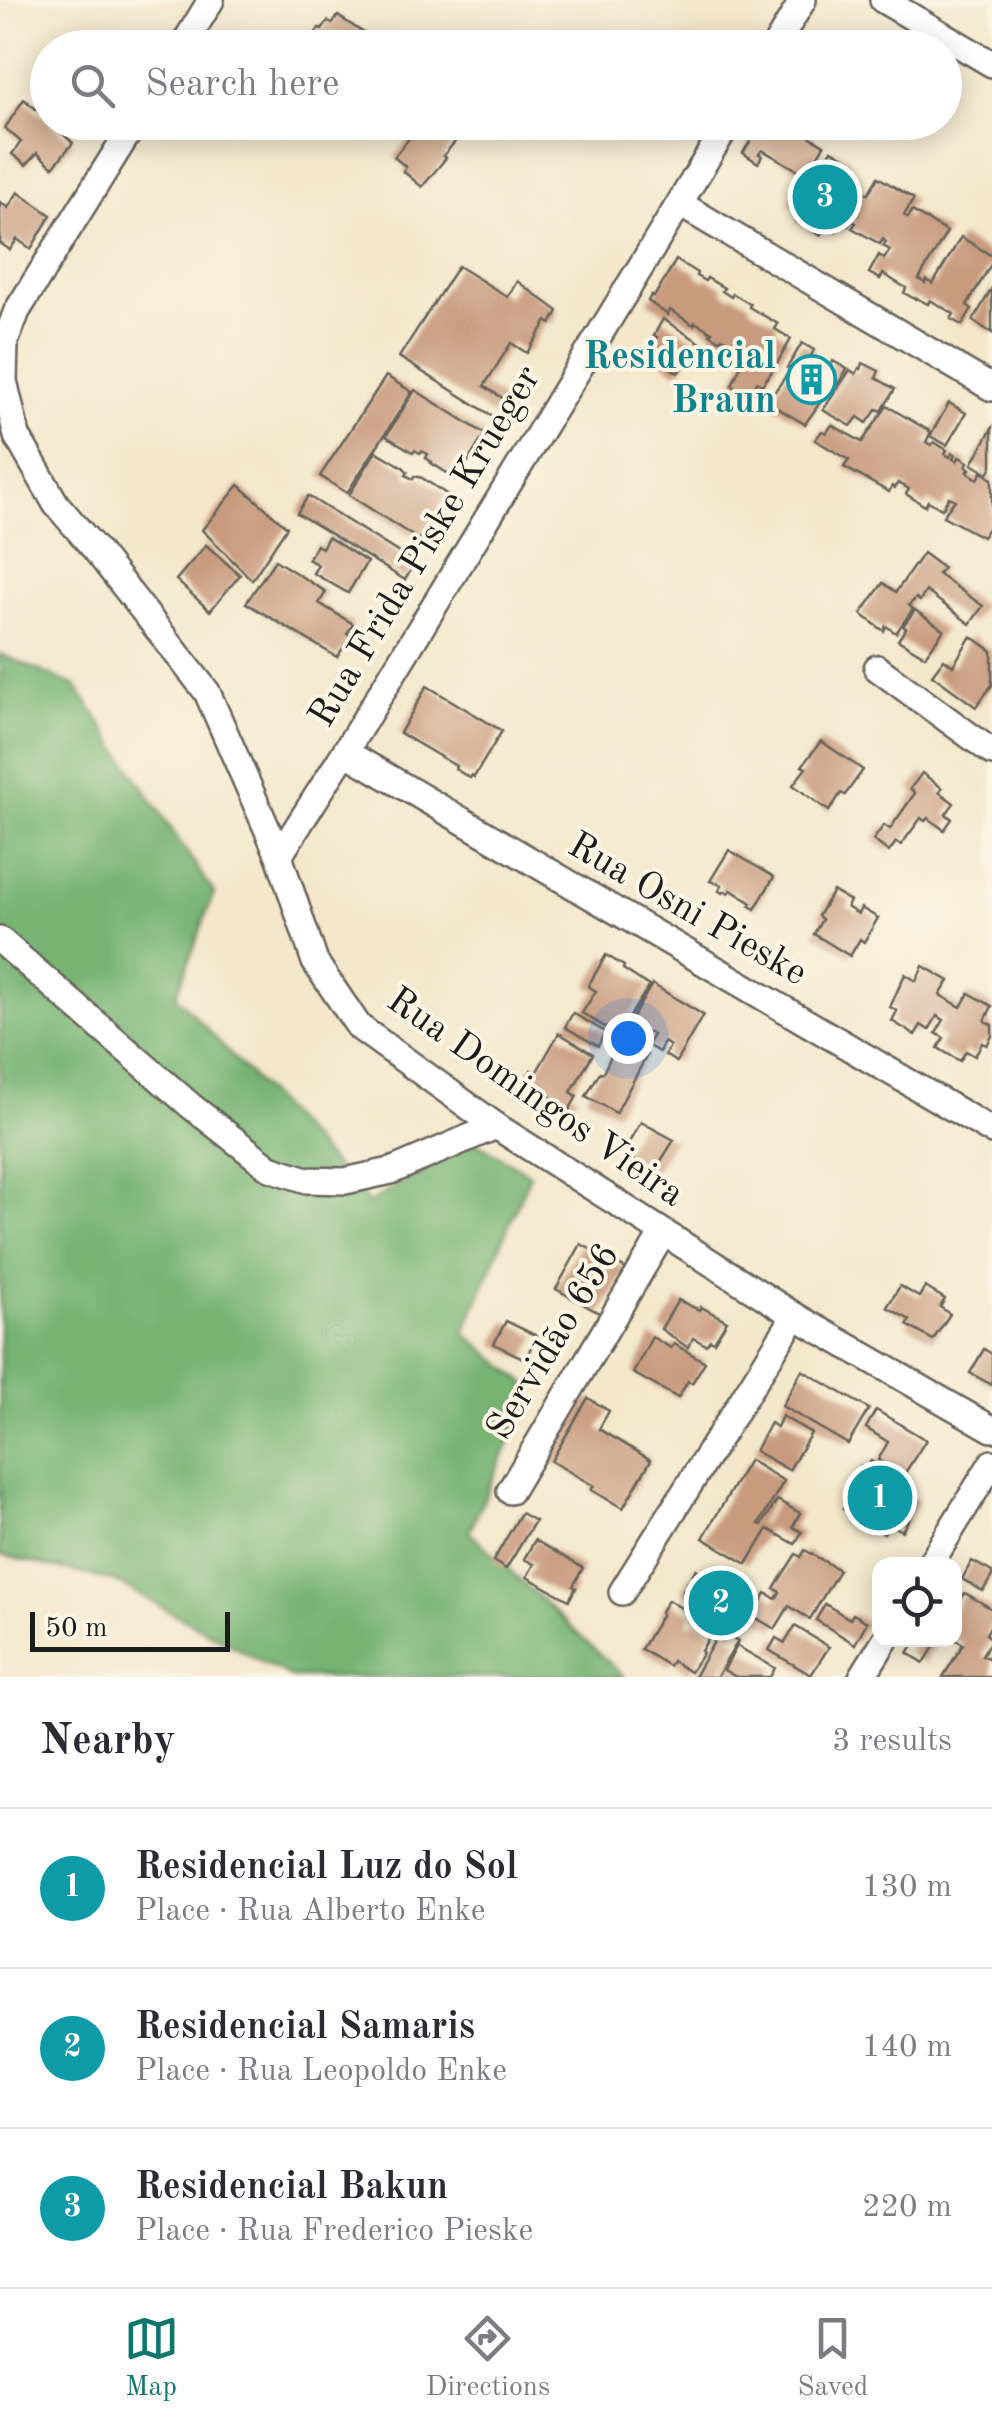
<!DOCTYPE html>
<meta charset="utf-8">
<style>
:root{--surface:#fff;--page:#f7f7f7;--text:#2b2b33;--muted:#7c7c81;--line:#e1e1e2;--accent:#0f766e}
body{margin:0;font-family:"Old Standard TT",serif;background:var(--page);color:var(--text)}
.controls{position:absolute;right:30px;bottom:30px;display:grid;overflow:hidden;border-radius:20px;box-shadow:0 5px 25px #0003}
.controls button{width:90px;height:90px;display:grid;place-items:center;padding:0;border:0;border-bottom:2px solid var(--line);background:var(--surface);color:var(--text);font:50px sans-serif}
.scale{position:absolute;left:30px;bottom:25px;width:200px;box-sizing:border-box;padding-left:10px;border:5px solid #1c1c1c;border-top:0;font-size:28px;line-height:35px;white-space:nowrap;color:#1c1c1c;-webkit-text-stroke:8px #fcf5e5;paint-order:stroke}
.you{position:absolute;left:628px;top:1038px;width:35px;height:35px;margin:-25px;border:8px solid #fff;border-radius:50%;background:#1a73e8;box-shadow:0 0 0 15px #1a73e833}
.badge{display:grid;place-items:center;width:65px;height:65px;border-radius:50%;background:var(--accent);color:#fff;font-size:32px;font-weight:700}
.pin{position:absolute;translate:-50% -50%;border:5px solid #fff;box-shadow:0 2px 10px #0006}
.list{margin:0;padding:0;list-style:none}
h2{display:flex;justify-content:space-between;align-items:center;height:130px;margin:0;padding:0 40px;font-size:42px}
h2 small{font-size:32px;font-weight:400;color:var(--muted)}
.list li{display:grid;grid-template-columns:65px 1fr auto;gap:30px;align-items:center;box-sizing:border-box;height:160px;padding:0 40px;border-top:2px solid var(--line)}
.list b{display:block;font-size:38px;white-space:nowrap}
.list p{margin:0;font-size:32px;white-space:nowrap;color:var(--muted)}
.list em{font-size:32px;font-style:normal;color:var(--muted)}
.icon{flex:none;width:55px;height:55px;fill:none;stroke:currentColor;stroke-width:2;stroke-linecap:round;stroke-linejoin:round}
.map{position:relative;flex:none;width:992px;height:1677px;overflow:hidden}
.search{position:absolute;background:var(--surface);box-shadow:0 5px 25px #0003;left:30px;right:30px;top:30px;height:110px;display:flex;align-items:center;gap:25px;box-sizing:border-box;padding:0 35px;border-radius:55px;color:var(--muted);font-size:38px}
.sheet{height:610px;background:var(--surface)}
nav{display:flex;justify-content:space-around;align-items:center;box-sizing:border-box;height:140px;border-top:2px solid var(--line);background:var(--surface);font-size:28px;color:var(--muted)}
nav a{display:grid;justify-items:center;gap:5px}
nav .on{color:var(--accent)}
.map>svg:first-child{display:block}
</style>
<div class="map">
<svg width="992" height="1677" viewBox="0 0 992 1677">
<rect width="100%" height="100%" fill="#fcf5e5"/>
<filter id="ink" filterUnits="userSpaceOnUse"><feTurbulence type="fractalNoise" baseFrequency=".01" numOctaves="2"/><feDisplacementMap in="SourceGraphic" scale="20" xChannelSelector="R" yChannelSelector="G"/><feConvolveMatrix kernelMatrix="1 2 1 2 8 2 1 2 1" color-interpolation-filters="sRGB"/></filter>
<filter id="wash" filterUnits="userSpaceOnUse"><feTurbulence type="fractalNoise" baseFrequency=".0048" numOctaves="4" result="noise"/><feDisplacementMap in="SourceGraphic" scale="40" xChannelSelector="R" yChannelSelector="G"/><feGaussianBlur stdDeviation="2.25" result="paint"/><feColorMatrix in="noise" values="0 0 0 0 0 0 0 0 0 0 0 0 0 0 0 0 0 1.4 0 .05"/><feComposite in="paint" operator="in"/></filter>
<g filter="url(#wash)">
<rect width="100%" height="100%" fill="#f4e7cc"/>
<path fill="#77b373" stroke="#4a6848" stroke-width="2.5" d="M0,654L76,686L214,893L176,996L369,1203L472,1140L530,1174L464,1333L533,1389L469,1532L624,1677H290L114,1581L0,1555Z"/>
<g id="blocks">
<g fill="#c89b7f">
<path d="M338,16L379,43L376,48H306L319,28L322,30L328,21L332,24Z"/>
<path d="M24,99L73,143L53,167L37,153L26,165L12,154L21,142L5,128Z"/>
<path d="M414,122H449L446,125L460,136L443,156L446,158L422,187L403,171L406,167L394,157L415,131L410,127Z"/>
<path d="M762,122H786L824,145L809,171L812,173L819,161L824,164L832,150L850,161L845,169L859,178L855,184L863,188L861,190L868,194L878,177L914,199L904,215L908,218L912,211L947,232L919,279L925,283L927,280L933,284L961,237L992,256V263L967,305L972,309L962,325L951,319L954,314L930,300L928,304L916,298L915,299L904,293L906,288L883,274L880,279L869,273L879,255L884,259L890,250L883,246L886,242L883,239L880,244L852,228L856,223L852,221L848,226L842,222L836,231L830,228L833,223L829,221L820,235L796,221L804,206L800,203L797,208L789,203L806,175L762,150L759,154L762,156L758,163L743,153Z"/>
<path d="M18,192L51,215L31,249L17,239L10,250L0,243V202L8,208Z"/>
<path d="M676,260L697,273L696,276L705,281L707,278L724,288L722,291L731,297L733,294L750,304L749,307L778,324L775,329L791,339L775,367L762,385L757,382L749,395L732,385L745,356L736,351L745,336L738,346L722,338L720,340L710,334L712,332L695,322L694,325L670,310L668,315L648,301L651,295L654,297Z"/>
<path d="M458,266L508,297L517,281L558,311L551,324L547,321L527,353L511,343L484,386L515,406L504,423L399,357Z"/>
<path d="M992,288V333L973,321Z"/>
<path d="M663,319L702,344L692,360L689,357L678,373L646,351L657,337L654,335Z"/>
<path d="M802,343L814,350L811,356L831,367L833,361L847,369L832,394L828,391L805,424L767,402L791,369L787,368Z"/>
<path d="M863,363L879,371L876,378L895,389L882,411L877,409L867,423L858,417L851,426L823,410L850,370L856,374L859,368L861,369Z"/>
<path d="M386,376L412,392L347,493L320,476Z"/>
<path d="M415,390L485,434L457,479L431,463L432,462L426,458L428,454L422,451L420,453L415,450L413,452L386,436Z"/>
<path d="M949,403L966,413L947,445L930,436Z"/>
<path d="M887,406L931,432L926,442L931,445L934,442L947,450L945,454L950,457L952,453L955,454L953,459L957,461L959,457L968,462L966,466L970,469L967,472L978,479L982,472L992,479V523L982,537L943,516L955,500L949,497L942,509L928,501L925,506L906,494L909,489L898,483L895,488L892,486L889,492L844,467L849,460L815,440L822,431L826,433L832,425L862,442Z"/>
<path d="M992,428V466L988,473L972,464Z"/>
<path d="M376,451L403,467L408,472L406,475L413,479L415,476L422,478L448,495L419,540L349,495Z"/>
<path d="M239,485L287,527L252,580L202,530Z"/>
<path d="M308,496L415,563L405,580L297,513Z"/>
<path d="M328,537L367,562L348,593L313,573L318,565L308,559L317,545L322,548Z"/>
<path d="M206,545L240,575L210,611L176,580Z"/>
<path d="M923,553L943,568L938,574L983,606L970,624L926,591L920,601L916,598L909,605L913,609L896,633L886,626L884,631L861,614L883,583L896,592Z"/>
<path d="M275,560L326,592L319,603L353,624L347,634L351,636L337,657L246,603Z"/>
<path d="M915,610L944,630L925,656L898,640L906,628L903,626Z"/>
<path d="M971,636L992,651V685L976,707L932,675L944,659L953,666Z"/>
<path d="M427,686L502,731L474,777L472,775L470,778L455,769L456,766L400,733Z"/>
<path d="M821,741L863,770L845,795L841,793L829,811L793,785L806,768L802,766Z"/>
<path d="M922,773L942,788L939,792L954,803L946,814L952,819L944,830L928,818L925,821L921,818L901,845L896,842L889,852L873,840L884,825L890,829L915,793L910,789Z"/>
<path d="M729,850L774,877L755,909L750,906L752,903L731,890L729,893L725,891L723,893L719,891L722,885L710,881Z"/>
<path d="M833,891L850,901L847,907L858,914L861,908L878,918L864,942L860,939L850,956L814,934L822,919L818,916Z"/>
<path d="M606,955L624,966L623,969L649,986L618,1035L582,1013L596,991L588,986Z"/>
<path d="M923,966L949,981L940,995L961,1007L969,993L992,1006L985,1021L992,1025V1036L987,1045L982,1043L975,1056L966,1051L960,1061L938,1048L944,1038L936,1033L944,1020L937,1016L929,1030L921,1025L915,1035L892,1021L897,1011L890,1007L905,974L916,981Z"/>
<path d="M652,984L703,1015L676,1062L665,1055L670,1046L664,1042L659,1052L647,1045L653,1035L647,1032L642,1042L624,1032Z"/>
<path d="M573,1013L605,1032L598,1046L565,1027Z"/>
<path d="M559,1033L593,1054L571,1092L577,1096L567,1114L554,1107L557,1101L538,1090L535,1095L521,1086L531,1070L536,1073Z"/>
<path d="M629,1043L647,1055L616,1113L586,1096L600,1072L603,1073L612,1054L615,1055L617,1050L623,1054Z"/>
<path d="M641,1122L674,1140L654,1172L622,1154Z"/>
<path d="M581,1244L626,1269L601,1314L556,1289Z"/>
<path d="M900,1286L919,1297L925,1287L945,1299L940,1307L950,1314L933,1340L907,1325L910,1320L887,1307Z"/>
<path d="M678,1300L699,1310L701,1307L727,1321L714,1342L710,1340L706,1345L693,1338L688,1348L661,1329Z"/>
<path d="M506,1321L537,1336L525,1359L494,1344Z"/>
<path d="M652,1337L671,1348L674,1344L705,1362L692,1383L688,1381L678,1398L633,1373Z"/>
<path d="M984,1349L992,1354V1385L970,1373Z"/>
<path d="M802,1370L869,1409L848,1444L782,1406Z"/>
<path d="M588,1398L609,1411L599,1429L651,1460L623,1508L591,1490L594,1486L551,1461Z"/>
<path d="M876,1410L926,1440L903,1476L878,1460L888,1442L866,1428Z"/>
<path d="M782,1416L811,1433L789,1470L755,1451L770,1423L777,1427Z"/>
<path d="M749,1460L784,1481L759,1524L762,1525L777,1500L800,1513L793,1527L802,1532L795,1544L768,1529L747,1564L703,1538Z"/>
<path d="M871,1461L913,1485L907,1494L919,1501L902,1531L889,1524L884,1533L843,1509L849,1500L844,1496L861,1466L866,1469Z"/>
<path d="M521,1513L535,1521L506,1569L493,1561Z"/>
<path d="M535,1540L583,1568L573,1586L576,1588L569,1600L527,1577L534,1564L524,1559Z"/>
<path d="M805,1550L839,1570L810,1619L789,1606L775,1629L753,1616L766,1593L776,1599L780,1592L774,1588L796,1554L801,1557Z"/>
<path d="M972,1561L992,1572V1576L983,1591L962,1579Z"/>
<path d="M696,1569L707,1576L712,1569L755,1594L733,1633L690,1606L694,1600L683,1591Z"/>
<path d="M965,1593L992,1609V1623L986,1634L992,1639L982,1655L988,1658L992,1651V1677H943L963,1644L954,1639V1611Z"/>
<path d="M668,1600L691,1614L688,1621L692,1625L694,1621L712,1632L701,1651L703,1653L690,1672L672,1661L669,1666L641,1649L662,1614L660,1613Z"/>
<path d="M825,1604L850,1619L853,1614L867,1622L855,1644L816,1620Z"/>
<path d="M795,1626L829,1647L811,1675L769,1650L776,1638L785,1643Z"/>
<path d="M720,1631L738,1641L717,1677H694Z"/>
<path d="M916,1640H938L924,1663L908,1653Z"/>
<path d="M737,1646L775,1668L770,1677H736L724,1670Z"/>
</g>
</g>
</g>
<g filter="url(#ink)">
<use href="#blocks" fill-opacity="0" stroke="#68635a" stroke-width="2.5"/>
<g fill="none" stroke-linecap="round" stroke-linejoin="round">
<defs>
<g id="minor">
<path d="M883,0L992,64"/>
<path d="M182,48L211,0"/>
<path d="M774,48L803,0"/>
<path d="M135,122L17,311L5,342L4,381L17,436L56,504L95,549L207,692L279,856L315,962L359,1027L496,1126L795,1316L992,1429"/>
<path d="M680,204L992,388"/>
<path d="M877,668L992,752"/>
<path d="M345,752L992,1131"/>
<path d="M279,856L345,752L729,122"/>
<path d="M0,940L191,1106L270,1168L307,1180L345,1181L391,1171L496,1126"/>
<path d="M510,1491L663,1233"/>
<path d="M930,1564L992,1463"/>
<path d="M622,1592L795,1316"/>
<path d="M862,1677L885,1640"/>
</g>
</defs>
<use href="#minor" stroke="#68635a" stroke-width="30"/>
<use href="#minor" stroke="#fff" stroke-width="25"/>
</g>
</g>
<defs>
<symbol id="building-ring" viewBox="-11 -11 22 22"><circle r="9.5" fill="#fcf5e5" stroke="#0f9aa8" stroke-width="1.5"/><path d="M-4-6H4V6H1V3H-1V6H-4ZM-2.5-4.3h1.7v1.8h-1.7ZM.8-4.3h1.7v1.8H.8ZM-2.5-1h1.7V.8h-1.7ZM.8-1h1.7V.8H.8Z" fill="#0f9aa8"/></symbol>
</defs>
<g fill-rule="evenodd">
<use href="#building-ring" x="784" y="352" width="55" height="55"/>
</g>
<g text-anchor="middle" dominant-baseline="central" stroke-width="8" stroke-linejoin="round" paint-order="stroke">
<g font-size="38" font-weight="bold" fill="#0d838f" stroke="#fcf5e5" text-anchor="end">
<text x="776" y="358">Residencial<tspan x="776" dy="44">Braun</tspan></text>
</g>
<g font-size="38" fill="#1c1c1c" stroke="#fcf5e5">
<text transform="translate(426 547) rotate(-59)">Rua Frida Piske Krueger</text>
<text transform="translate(687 910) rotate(30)">Rua Osni Pieske</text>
<text transform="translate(535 1098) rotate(35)">Rua Domingos Vieira</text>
<text transform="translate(554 1342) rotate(-59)">Servidão 656</text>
</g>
</g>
</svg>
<div class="controls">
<button><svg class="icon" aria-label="locate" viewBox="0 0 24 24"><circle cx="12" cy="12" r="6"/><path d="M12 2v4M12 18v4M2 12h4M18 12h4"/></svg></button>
</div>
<div class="scale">50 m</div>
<div class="you"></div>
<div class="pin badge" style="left:880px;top:1498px;background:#0f9aa8">1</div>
<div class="pin badge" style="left:721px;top:1603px;background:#0f9aa8">2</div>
<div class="pin badge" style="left:825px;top:197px;background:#0f9aa8">3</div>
<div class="search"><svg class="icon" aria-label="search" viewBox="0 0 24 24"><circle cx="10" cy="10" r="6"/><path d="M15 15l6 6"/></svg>Search here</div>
</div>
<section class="sheet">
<h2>Nearby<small>3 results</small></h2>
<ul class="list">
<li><span class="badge" style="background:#0f9aa8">1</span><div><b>Residencial Luz do Sol</b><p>Place · Rua Alberto Enke</p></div><em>130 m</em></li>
<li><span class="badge" style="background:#0f9aa8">2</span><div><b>Residencial Samaris</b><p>Place · Rua Leopoldo Enke</p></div><em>140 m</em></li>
<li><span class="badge" style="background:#0f9aa8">3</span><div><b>Residencial Bakun</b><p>Place · Rua Frederico Pieske</p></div><em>220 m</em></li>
</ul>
</section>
<nav>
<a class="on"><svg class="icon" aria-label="map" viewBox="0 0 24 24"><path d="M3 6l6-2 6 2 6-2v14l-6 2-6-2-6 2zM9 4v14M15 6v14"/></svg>Map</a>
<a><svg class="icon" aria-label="directions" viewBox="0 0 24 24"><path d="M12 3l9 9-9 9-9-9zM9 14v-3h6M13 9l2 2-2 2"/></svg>Directions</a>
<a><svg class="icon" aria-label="saved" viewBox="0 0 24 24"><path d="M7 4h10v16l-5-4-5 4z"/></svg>Saved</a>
</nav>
